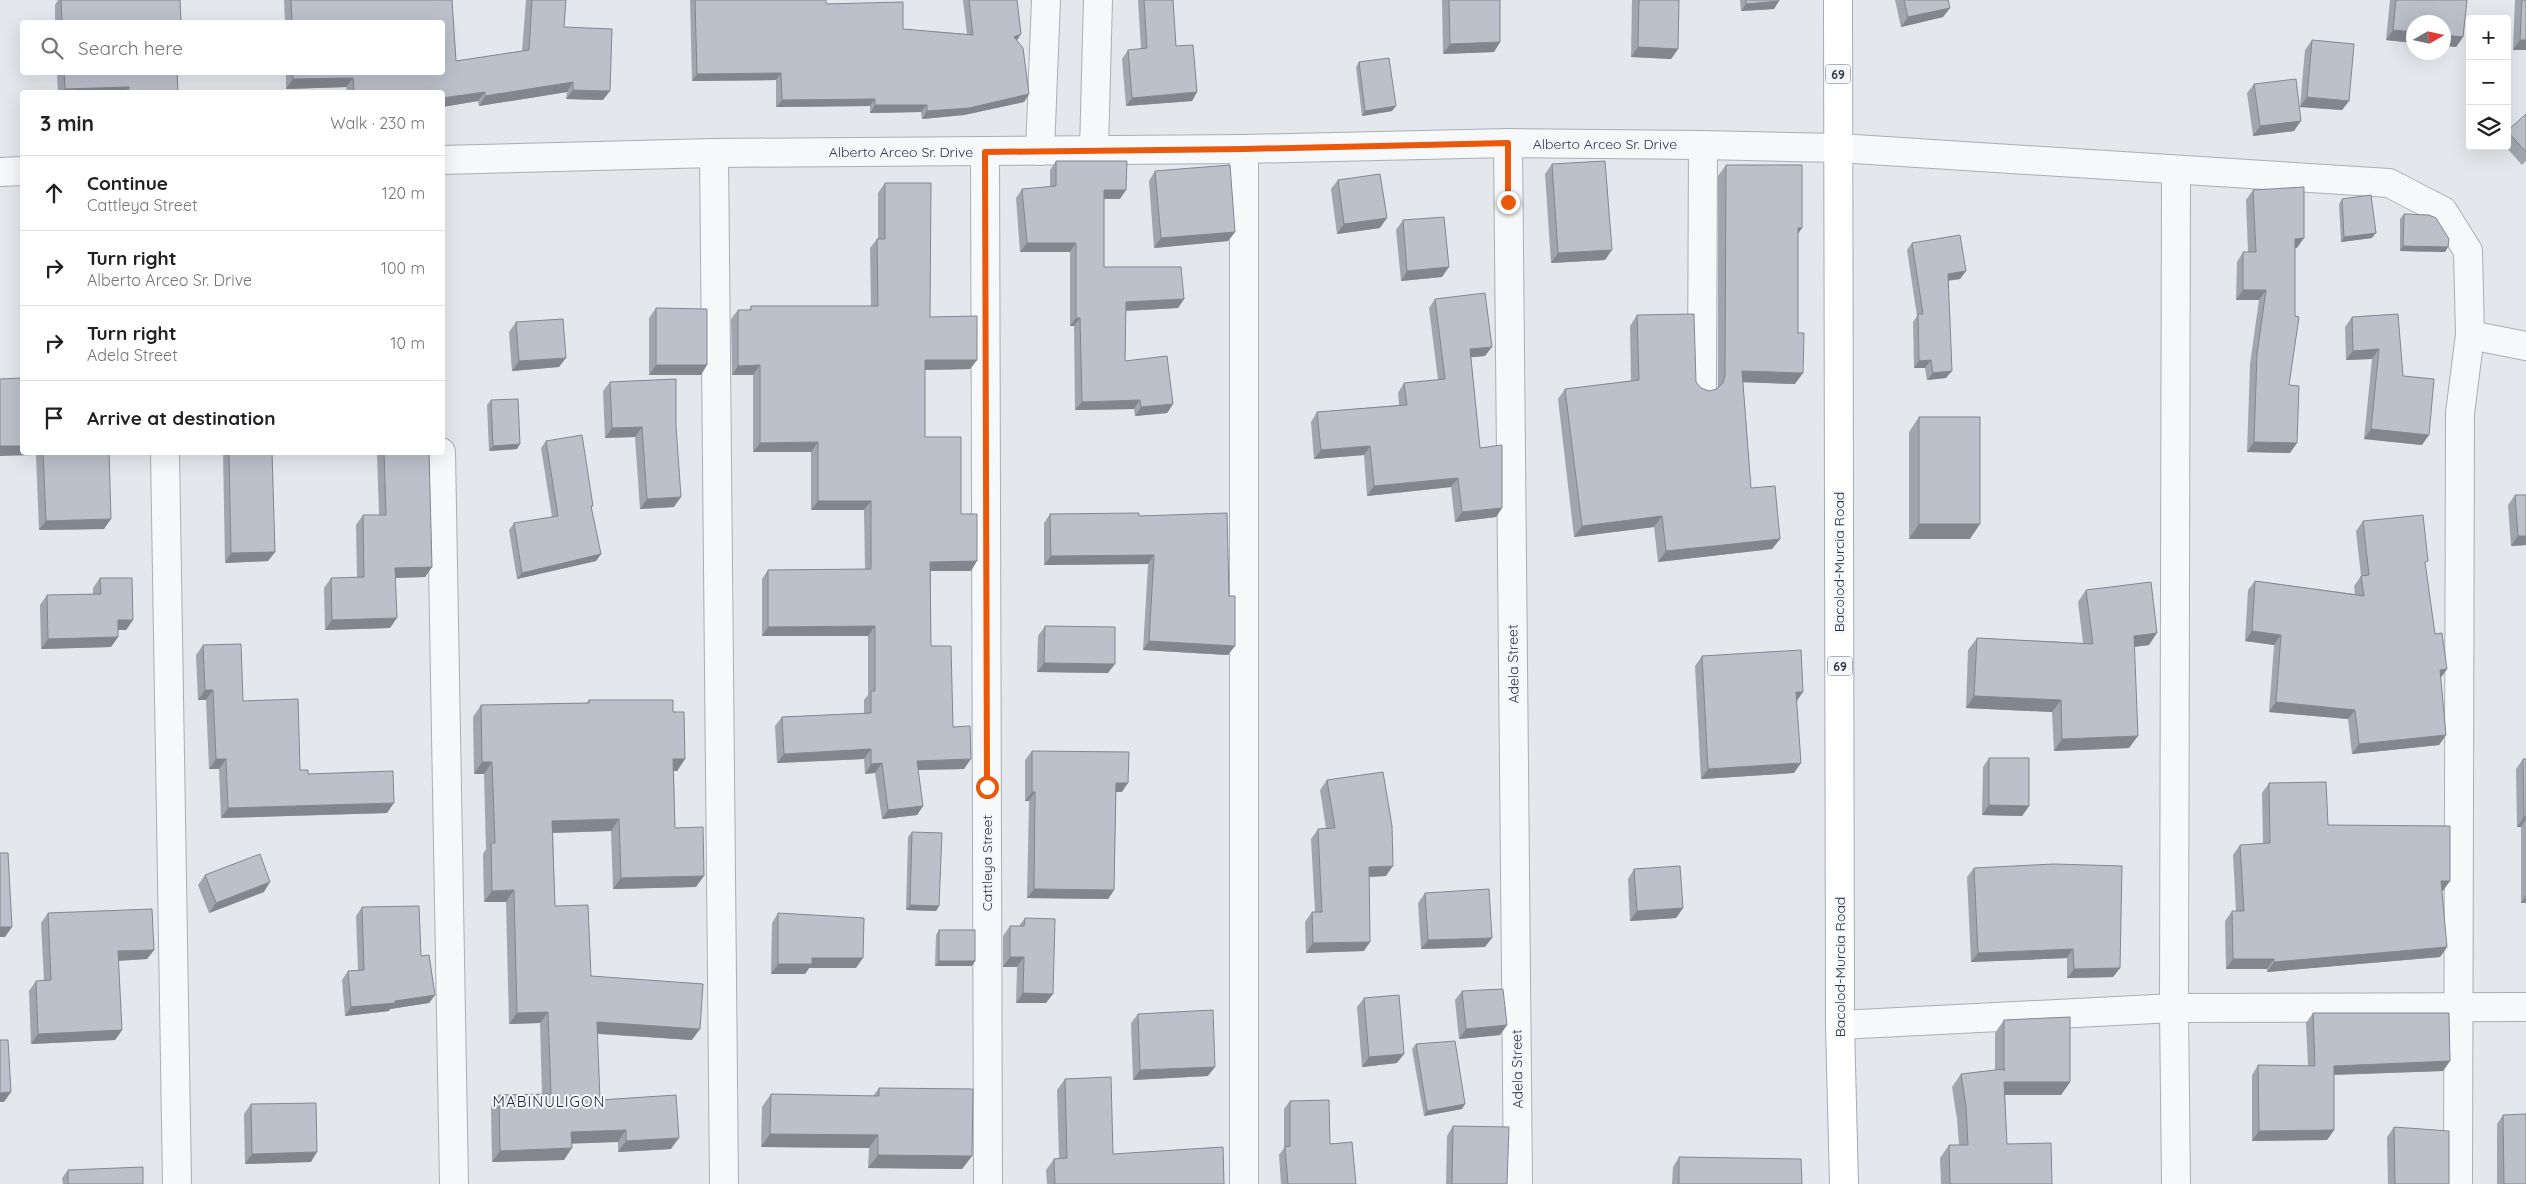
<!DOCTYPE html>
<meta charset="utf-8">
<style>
:root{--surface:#fff;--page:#f2f2f2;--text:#202124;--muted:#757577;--line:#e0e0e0}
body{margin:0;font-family:Quicksand,sans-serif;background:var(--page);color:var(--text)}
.controls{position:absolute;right:15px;top:15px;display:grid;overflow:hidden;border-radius:5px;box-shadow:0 5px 20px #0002}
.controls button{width:45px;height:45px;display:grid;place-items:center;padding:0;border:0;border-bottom:1px solid var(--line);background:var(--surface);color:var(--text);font:25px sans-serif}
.compass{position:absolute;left:2406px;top:15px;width:45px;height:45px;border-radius:50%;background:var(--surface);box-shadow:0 5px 20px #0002;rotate:81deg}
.stop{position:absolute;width:15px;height:15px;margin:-11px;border:4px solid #ea580c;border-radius:50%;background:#fff}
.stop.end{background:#ea580c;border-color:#fff;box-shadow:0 1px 5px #0008}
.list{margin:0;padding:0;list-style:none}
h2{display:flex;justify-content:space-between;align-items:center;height:65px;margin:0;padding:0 20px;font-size:21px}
h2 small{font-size:16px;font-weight:400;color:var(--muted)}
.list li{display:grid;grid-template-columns:32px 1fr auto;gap:15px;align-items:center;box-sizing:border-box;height:75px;padding:0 20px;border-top:1px solid var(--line)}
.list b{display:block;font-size:19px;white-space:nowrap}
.list p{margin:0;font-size:16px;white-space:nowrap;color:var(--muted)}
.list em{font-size:16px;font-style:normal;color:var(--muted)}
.icon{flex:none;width:28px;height:28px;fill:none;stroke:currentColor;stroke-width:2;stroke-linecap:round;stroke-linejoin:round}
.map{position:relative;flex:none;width:2526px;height:1184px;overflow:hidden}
.search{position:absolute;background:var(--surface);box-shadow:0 5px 20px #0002;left:20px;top:20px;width:425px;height:55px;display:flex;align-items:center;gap:12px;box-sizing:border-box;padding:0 18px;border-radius:5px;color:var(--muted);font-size:19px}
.panel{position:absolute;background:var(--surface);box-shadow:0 5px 20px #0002;left:20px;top:90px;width:425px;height:365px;border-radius:5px}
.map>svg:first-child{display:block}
</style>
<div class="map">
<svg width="2526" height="1184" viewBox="0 0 2526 1184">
<rect width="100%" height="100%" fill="#e4e7ec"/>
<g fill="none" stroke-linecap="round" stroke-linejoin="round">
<defs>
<g id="minor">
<path d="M1508,143L1518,1184"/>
<path d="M1094,150L1098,0"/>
<path d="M1040,151L1046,0"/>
<path d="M985,152L988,1184"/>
<path d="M714,153L724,1184"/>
<path d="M442,160L714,153L1244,149L1508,143L1703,145L1839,148L2389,183L2443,211L2468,251L2470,335L2526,346"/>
<path d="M2176,170L2174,1008L2176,1184"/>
<path d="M0,172L22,171"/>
<path d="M1702,386L1703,145"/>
<path d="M165,452L177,1184"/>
<path d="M441,452L454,1184"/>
<path d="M1840,1025L2174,1008L2526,1007"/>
<path d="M1244,1184V149"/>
<path d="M2458,1184L2460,413L2470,335"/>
</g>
<path id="major" d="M1838,0L1840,1025L1844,1184"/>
</defs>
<use href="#minor" stroke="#a9aeb7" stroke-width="30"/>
<use href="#major" stroke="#a3abb8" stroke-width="30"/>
<use href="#minor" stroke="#f7f8fa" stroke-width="28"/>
<use href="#major" stroke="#fff" stroke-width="28"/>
</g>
<g fill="#a1a5ae">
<path d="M58,0H180L181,22H55V5Z"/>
<path d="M284,0H452L456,61L522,51L526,0H566L564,27L603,100L566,99L567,92L479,106L478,101L442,107V92H347L346,87L286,89V72H442V22H285Z"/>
<path d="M690,0H826V4L903,29L967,34L963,0H1017V40L1029,94L1024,102L964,115L922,119L921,112L870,113V106L776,107V80L692,81Z"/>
<path d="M1138,0H1173L1176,46L1197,92L1192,101L1126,106L1122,59L1128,50L1141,49Z"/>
<path d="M1442,0H1500V42L1494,52L1443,54Z"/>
<path d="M1632,0H1679L1678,49L1671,59L1631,57Z"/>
<path d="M1740,0H1779L1774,9L1741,11Z"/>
<path d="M1895,0H1948L1950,8L1943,17L1901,27Z"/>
<path d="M2390,0H2467L2463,37L2456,47L2414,22V43L2386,40Z"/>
<path d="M2515,0H2526V50H2513Z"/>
<path d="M2312,40L2349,101L2342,110L2300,107L2305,50Z"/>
<path d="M1359,62L1392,111L1362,116L1356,67Z"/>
<path d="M57,72H177L178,92H58Z"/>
<path d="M2254,84L2294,131L2253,136L2247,93Z"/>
<path d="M2526,114V161L2522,165L2505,146H2507V131Z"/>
<path d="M1056,161L1120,199H1104V267L1184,299L1178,308L1126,311L1125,361L1173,404L1167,413L1135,416L1134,409L1075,410L1074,326H1070V252H1020L1016,198L1022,189L1050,187V170Z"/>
<path d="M1552,164L1605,260L1551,263L1545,174Z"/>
<path d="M1726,165L1798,234L1795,384L1743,382L1751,488L1780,539L1772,549L1658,562L1654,527L1574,537L1558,399L1565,389L1631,381L1630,326L1637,315L1701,388L1709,391L1717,389L1718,386V176Z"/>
<path d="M1155,171L1235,232L1228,241L1154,248L1149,181Z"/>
<path d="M1338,180L1380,228L1337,234L1331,189Z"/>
<path d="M885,183L930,317L977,360L970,369L925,370V437L961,514L971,571H931V646L964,769L918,770L923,806L917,815L882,819L875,773L865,774L864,759L777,763L775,726L782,717L864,713V700L868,695V636H762V579L768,570L865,569L864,510H811V452H753V375H732L731,319L738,310H749L751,306H871L870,248L877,239H878V193Z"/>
<path d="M2253,190L2297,248H2295L2289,385L2290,453L2247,452L2250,364L2259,300H2236L2237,262L2243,252H2248L2246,200Z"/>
<path d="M2342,199L2372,238L2341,242L2339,204Z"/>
<path d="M2404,214L2445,252L2400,251V219Z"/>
<path d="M1403,220L1442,277L1401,281L1396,230Z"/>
<path d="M1912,243L1966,271L1960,279L1948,281L1946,378L1927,380L1925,368H1914L1913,322L1917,316L1907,250Z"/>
<path d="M1435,299L1485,356L1471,357L1480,448L1502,508L1496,517L1455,522L1451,487L1367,496L1364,455L1314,459L1311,422L1317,412L1399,405L1398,393L1404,383L1438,380L1429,308Z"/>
<path d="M656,308L701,375H649V318Z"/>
<path d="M2352,317L2403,376L2422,445L2364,439L2372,359L2346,360L2345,327Z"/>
<path d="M516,322L559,367L512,371L509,332Z"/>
<path d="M676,379L674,507L640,509L635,437L605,438L603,391L610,382Z"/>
<path d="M491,400L517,449L489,451L487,405Z"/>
<path d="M1919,417L1970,539H1909V432Z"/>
<path d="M546,441L601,554L596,561L517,579L509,530L514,523L552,517L541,448Z"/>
<path d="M22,452H109L104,529L39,530L36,455Z"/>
<path d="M223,452H272L275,552L268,561L225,563Z"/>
<path d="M377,452H429L432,567L425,577L395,578L390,628L325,630L324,588L331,578H357L356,525L363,515H379Z"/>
<path d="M2515,495L2526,545L2511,546L2508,505Z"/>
<path d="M1050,514L1139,516L1228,655L1143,650L1148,564L1044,565V523Z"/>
<path d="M2363,521L2425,566L2435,634L2447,669L2440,678L2446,735L2439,745L2352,754L2348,719L2269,712L2274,645L2245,641L2248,590L2255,581L2355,594L2354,586L2361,576L2356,531Z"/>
<path d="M100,578L133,620L126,630H118V637L111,647L41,649L40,605L47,595L93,594V588Z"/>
<path d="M2086,590L2149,645L2134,647L2129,748L2054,751L2052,712L1966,708L1968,650L1977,638L2083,643L2078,602Z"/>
<path d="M1045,626L1108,673L1037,672L1038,636Z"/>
<path d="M203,645L243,701L300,770L387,813L221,818L219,769H209L206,700H198L196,655Z"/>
<path d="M1702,656L1797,701L1794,773L1701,779L1695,666Z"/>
<path d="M589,700L673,712L685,759L677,771H674L675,828L696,887L613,889L611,831L553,833L555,906L591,976L692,1040L597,1034L600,1100L671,1149L618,1152V1142L571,1143L564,1160L492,1162L491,1107L499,1095L542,1094L540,1023L509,1024L506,902H484L483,854L486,849L484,774H474L473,717L481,705L587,703Z"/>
<path d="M1032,751L1122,792H1116L1114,890L1108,899L1027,898L1029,801H1025V760Z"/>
<path d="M1989,758L2029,806L2022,816L1982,815L1983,767Z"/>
<path d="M2523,759H2526V903H2521V827H2517L2516,769Z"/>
<path d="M1327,780L1386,876L1369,877L1364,951L1306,953L1305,922L1312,912H1315L1311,839L1318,829L1326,828L1320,790Z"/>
<path d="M2269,783L2328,825L2443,891H2442L2447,947L2440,957L2267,972V969H2226L2225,921L2232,911H2236L2233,855L2240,845L2263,844L2262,793Z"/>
<path d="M912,832L939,906L936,911L906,910L908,837Z"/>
<path d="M1974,868L2120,968L2113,977L2067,978V958L1971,962L1967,877Z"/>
<path d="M1634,869L1683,908L1676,918L1630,921L1628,879Z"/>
<path d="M205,875L264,892L209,913L198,885Z"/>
<path d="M1425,893L1485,947L1421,949L1418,903Z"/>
<path d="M362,907L421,956L435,995L429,1003L390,1009L389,1011L345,1016L342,980L348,971L358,970L356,916Z"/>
<path d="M48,913L154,950L147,959L118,961L122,1030L115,1040L31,1044L29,991L36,981H44L41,923Z"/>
<path d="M778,913L856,968H809L805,974H771L772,923Z"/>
<path d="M1025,918L1046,1003H1016L1017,967H1003V936L1010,926H1019Z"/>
<path d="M939,930L975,961L972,966H935L936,935Z"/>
<path d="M1462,991L1507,1025L1500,1035L1459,1039L1455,1000Z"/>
<path d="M1364,998L1397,1063L1362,1067L1357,1007Z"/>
<path d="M2313,1013L2450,1061L2443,1071L2334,1075V1130L2327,1140L2252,1141V1075L2258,1065L2308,1066L2306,1023Z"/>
<path d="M1138,1014L1208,1076L1133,1080L1131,1023Z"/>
<path d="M2004,1020L2070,1082L2061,1095H2005L2007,1144L2052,1184H1941L1940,1158L1949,1145H1959L1957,1119L1952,1087L1961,1074L1995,1070V1033Z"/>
<path d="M1416,1044L1462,1109L1424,1116L1412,1049Z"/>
<path d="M1065,1079L1113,1154L1224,1184H1047L1046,1170L1054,1159L1059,1158L1057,1090Z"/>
<path d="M879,1088L972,1156L962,1169L868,1168L869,1148L761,1147L762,1107L771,1094L873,1096Z"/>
<path d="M1290,1101L1356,1184H1281L1279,1155L1284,1148V1109Z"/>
<path d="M251,1104L311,1162L245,1164L244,1114Z"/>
<path d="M2503,1115L2526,1184H2497V1124Z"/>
<path d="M1453,1126L1507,1184H1446L1447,1136Z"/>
<path d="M2394,1127L2449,1184H2388L2387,1137Z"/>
<path d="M1679,1157L1802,1184H1672L1673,1167Z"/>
<path d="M68,1170L143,1184H63L62,1178Z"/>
</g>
<g fill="#83868d">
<path d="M1779,1L1774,9L1741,11L1746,4Z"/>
<path d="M1950,8L1943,17L1901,27L1908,17Z"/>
<path d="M2393,30L2414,32V43L2386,40Z"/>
<path d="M1021,34L1016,42L1014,37Z"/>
<path d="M2444,35L2463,37L2456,47L2444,46Z"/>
<path d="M2520,40H2526V50H2513Z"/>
<path d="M1500,42L1494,52L1443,54L1450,44Z"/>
<path d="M1638,47L1678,49L1671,59L1631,57Z"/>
<path d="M781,73L776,80L692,81L697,74Z"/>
<path d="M353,78L346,87L286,89L293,79Z"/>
<path d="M573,82L567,92L479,106L485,96Z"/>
<path d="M129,87L125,92H63L65,89Z"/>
<path d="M573,90L610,91L603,100L566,99Z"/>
<path d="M485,92L478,101L442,107V98Z"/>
<path d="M1197,92L1192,101L1126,106L1132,98Z"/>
<path d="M1029,94L1024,102L964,115L922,119L927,111Z"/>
<path d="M2307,97L2349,101L2342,110L2300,107Z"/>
<path d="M875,99L870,106L776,107L782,100Z"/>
<path d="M875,105H927L921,112L870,113Z"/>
<path d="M1396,106L1392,111L1362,116L1365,111Z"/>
<path d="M2301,121L2294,131L2253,136L2260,126Z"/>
<path d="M1104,190H1126L1120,199H1097Z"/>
<path d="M1387,218L1380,228L1337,234L1344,224Z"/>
<path d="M1798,228H1802L1795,238Z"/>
<path d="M1235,232L1228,241L1154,248L1161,238Z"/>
<path d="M2376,233L2372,238L2341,242L2344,237Z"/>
<path d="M2304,238L2297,248L2289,249L2295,239Z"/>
<path d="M1027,243H1076L1070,252H1020Z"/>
<path d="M2403,246L2448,247L2445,252L2400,251Z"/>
<path d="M1612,250L1605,260L1551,263L1558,253Z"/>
<path d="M1449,267L1442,277L1401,281L1407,271Z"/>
<path d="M1966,271L1960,279L1943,281L1948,274Z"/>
<path d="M2243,290H2266L2259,300H2236Z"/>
<path d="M1184,299L1178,308L1120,311L1126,302Z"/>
<path d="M1076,318H1080L1074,326H1070Z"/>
<path d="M1492,347L1485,356L1464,358L1470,349Z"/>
<path d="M2379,349L2372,359L2346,360L2353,351Z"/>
<path d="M566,358L559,367L512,371L519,361Z"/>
<path d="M925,360H977L970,369L918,370Z"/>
<path d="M1931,360L1925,368H1914L1919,361Z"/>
<path d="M656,365H707L701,375H649Z"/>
<path d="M760,365L753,375H732L738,366Z"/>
<path d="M1742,371L1803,373L1795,384L1734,382Z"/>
<path d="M1952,371L1946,378L1927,380L1933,373Z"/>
<path d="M1140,400L1134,409L1075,410L1082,402Z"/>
<path d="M1173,404L1167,413L1135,416L1141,407Z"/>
<path d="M642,427L635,437L605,438L612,428Z"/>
<path d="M2371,429L2429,435L2422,445L2364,439Z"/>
<path d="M818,442L811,452H753L760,443Z"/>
<path d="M2254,442L2297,443L2290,453L2247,452Z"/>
<path d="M520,444L517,449L489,451L493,446Z"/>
<path d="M0,446H22V452H38L36,455L0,456Z"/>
<path d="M1370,446L1364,455L1314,459L1321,450Z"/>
<path d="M1458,478L1451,487L1367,496L1374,486Z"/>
<path d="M681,497L674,507L640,509L647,499Z"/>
<path d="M818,501H871L864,510H811Z"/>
<path d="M1502,508L1496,517L1455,522L1462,512Z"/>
<path d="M1662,516L1654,527L1574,537L1582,526Z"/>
<path d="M111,519L104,529L39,530L46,521Z"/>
<path d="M1919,524H1980L1970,539H1909Z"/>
<path d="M2518,536H2526V545L2511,546Z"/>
<path d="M1780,539L1772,549L1658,562L1666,551Z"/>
<path d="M275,552L268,561L225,563L231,553Z"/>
<path d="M601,554L596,561L517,579L522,573Z"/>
<path d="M1154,555L1148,564L1044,565L1051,556Z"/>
<path d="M977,561L971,571H924L930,562Z"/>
<path d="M432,567L425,577L388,578L395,568Z"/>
<path d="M397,618L390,628L325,630L332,620Z"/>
<path d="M118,620H133L126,630H111Z"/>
<path d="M875,626L868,636H762L768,627Z"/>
<path d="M2252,631L2281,635L2274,645L2245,641Z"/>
<path d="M2157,633L2149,645L2125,648L2134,636Z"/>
<path d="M118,637L111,647L41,649L48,639Z"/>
<path d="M1149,641L1235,646L1228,655L1143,650Z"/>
<path d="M1044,663L1115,664L1108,673L1037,672Z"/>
<path d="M2447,669L2440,679V670Z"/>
<path d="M205,690H213L206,700H198Z"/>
<path d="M1796,692H1803L1796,702Z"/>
<path d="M1974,696L2061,700L2052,712L1966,708Z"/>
<path d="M2276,702L2355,710L2348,719L2269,712Z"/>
<path d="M2446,735L2439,745L2352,754L2359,744Z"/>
<path d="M2138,736L2129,748L2054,751L2062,739Z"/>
<path d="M871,749L864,759L777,763L784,754Z"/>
<path d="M216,759H226L219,769H209Z"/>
<path d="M673,759H685L677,771H665Z"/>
<path d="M971,759L964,769L910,770L917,761Z"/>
<path d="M482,762H492L484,774H474Z"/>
<path d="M882,763L875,773L865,774L871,764Z"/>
<path d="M1801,763L1794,773L1701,779L1708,769Z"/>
<path d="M1116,783H1128L1122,792H1110Z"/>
<path d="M1032,792H1035L1029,801H1025Z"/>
<path d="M394,803L387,813L221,818L228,808Z"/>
<path d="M1989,805L2029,806L2022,816L1982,815Z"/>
<path d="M923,806L917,815L882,819L888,810Z"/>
<path d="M2524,817H2526V819L2521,827H2517Z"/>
<path d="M619,819L611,831L544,833L552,821Z"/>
<path d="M1393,866L1386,876L1362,877L1369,867Z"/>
<path d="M704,876L696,887L613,889L621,878Z"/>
<path d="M2441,881H2450L2443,891H2434Z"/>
<path d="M270,882L264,892L209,913L216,903Z"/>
<path d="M1034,889L1114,890L1108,899L1027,898Z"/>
<path d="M514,890L506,902H484L492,891Z"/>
<path d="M2526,895V903H2521Z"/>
<path d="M910,905L939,906L936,911L906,910Z"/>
<path d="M1683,908L1676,918L1630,921L1637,911Z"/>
<path d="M0,927H12L5,937H0Z"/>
<path d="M1492,938L1485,947L1421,949L1428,940Z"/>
<path d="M1370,942L1364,951L1306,953L1313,943Z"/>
<path d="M2447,947L2440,957L2267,972L2274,962Z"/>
<path d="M2073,949L2067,958L1971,962L1978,953Z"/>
<path d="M154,950L147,959L111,961L118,951Z"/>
<path d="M1010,957H1024L1017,967H1003Z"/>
<path d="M812,958H863L856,968H809L805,974H771L778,964Z"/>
<path d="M2233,959H2274L2267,969H2226Z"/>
<path d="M939,961H975L972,966H935Z"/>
<path d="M2120,968L2113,977L2067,978L2074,969Z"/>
<path d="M1023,993L1053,994L1046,1003H1016Z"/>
<path d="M435,995L429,1003L390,1009L389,1011L345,1016L351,1007Z"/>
<path d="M548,1012L540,1023L509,1024L517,1013Z"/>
<path d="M597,1022L700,1029L692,1040L589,1033Z"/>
<path d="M1507,1025L1500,1035L1459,1039L1466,1029Z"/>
<path d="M122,1030L115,1040L31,1044L38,1034Z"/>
<path d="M1404,1054L1397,1063L1362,1067L1369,1057Z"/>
<path d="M2450,1061L2443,1071L2327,1075L2334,1066Z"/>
<path d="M1215,1067L1208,1076L1133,1080L1140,1070Z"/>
<path d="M2004,1082H2070L2061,1095H1995Z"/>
<path d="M11,1092L4,1102H0V1093Z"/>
<path d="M1465,1104L1462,1109L1424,1116L1427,1111Z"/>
<path d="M626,1130L618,1142L563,1144L571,1132Z"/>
<path d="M2334,1130L2327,1140L2252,1141L2259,1131Z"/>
<path d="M770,1134L878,1135L869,1148L761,1147Z"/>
<path d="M679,1138L671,1149L618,1152L626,1141Z"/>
<path d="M572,1148L564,1160L492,1162L500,1151Z"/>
<path d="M317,1152L311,1162L245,1164L252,1154Z"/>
<path d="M878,1155L972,1156L962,1169L868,1168Z"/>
</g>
<g fill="#bbc0ca" stroke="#83868d">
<path d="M61,0H180L181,22H62Z"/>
<path d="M291,0H452L456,61L529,50L532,0H566L564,27L612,29L610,91L573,90V82L485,96V92L442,98V92H354L353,78L293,79V72H442V22H292Z"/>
<path d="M695,0H826V4L903,2V29L973,35L969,0H1017L1021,34L1014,37L1023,48L1029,94L969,108L927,111V105H875V99L782,100L781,73L697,74Z"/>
<path d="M1144,0H1173L1176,46L1193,45L1197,92L1132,98L1128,50L1147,48Z"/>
<path d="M1449,0H1500V42L1450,44Z"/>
<path d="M1639,0H1679L1678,49L1638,47Z"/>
<path d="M1746,0H1779V1L1746,4Z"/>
<path d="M1904,0H1948L1950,8L1908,17Z"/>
<path d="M2396,0H2467L2463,37L2444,35V22H2414V32L2393,30Z"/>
<path d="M2522,0H2526V40H2520Z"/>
<path d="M2312,40L2354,44L2349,101L2307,97Z"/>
<path d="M1389,58L1396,106L1365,111L1359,62Z"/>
<path d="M64,72H177L178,92H129V87L65,89Z"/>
<path d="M2296,79L2301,121L2260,126L2254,84Z"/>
<path d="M2526,114V152L2507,131Z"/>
<path d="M1056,161H1127L1126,190H1104V267H1181L1184,299L1126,302L1125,361L1167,356L1173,404L1141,407L1140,400L1082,402L1080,318H1076V243H1027L1022,189L1056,186Z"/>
<path d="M1605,161L1612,250L1558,253L1552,164Z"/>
<path d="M1230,165L1235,232L1161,238L1155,171Z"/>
<path d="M1726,165H1802V228H1798V333H1804L1803,373L1742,371L1751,488L1775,486L1780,539L1666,551L1662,516L1582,526L1565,389L1639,380L1637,315L1694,314L1696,382L1701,388L1709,391L1717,389L1723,383L1725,375Z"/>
<path d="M1380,174L1387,218L1344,224L1338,180Z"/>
<path d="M885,183H931L930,317L977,316V360H925V437H961V514H977V561L930,562L931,646H951L953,727L970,726L971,759L917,761L923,806L888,810L882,763L871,764V749L784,754L782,717L871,713V691H875V626L768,627V570L871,569V501H818V442L760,443V365L738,366V310H751V306H878L877,239H885Z"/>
<path d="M2304,187V238L2295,239V316L2299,317L2289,385L2299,386L2297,443L2254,442L2257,354L2266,290H2243V252H2256L2253,190Z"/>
<path d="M2371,195L2376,233L2344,237L2342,199Z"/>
<path d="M2404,214L2429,215L2436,218L2449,239L2448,247L2403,246Z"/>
<path d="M1444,217L1449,267L1407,271L1403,220Z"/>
<path d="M1960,235L1966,271L1948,274L1952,371L1933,373L1931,360L1919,361L1918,314H1923L1912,243Z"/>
<path d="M1485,293L1492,347L1470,349L1480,448L1502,445V508L1462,512L1458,478L1374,486L1370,446L1321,450L1317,412L1407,405L1404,383L1445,379L1435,299Z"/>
<path d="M656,308L707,309V365H656Z"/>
<path d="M2398,314L2403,376L2434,379L2429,435L2371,429L2379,349L2353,351L2352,317Z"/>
<path d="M563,319L566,358L519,361L516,322Z"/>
<path d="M22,378V446H0V379Z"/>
<path d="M676,379V426L681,497L647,499L642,427L612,428L610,382Z"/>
<path d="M518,399L520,444L493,446L491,400Z"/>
<rect x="1919" y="417" width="61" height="107"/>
<path d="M582,435L593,506H591L601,554L522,573L514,523L558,516L546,441Z"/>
<path d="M43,452H109L111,519L46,521Z"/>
<path d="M229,452H272L275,552L231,553Z"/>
<path d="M384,452H429L432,567L395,568L397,618L332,620L331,578L364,577L363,515H386Z"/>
<path d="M2515,495H2526V536H2518Z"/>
<path d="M1139,513V516L1227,513L1229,596H1235V646L1149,641L1154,555L1051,556L1050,514Z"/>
<path d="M2423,515L2428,561L2425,562L2435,634L2442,633L2447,669L2440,670L2446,735L2359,744L2355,710L2276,702L2281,635L2252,631L2255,581L2364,596L2361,576L2369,575L2363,521Z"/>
<path d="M100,578H132L133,620H118V637L48,639L47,595L101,594Z"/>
<path d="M2151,582L2157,633L2134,636L2138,736L2062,739L2061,700L1974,696L1977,638L2093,644L2086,590Z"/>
<path d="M1045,626L1115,627V664L1044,663Z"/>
<path d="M241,644L243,701L298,699L300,770H308V774L393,771L394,803L228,808L226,759H216L213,690H205L203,645Z"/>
<path d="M1801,650L1803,692H1796L1801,763L1708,769L1702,656Z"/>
<path d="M589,700H673V712H684L685,759H673L675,828L703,827L704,876L621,878L619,819L552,821L555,906L588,905L591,976L703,984L700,1029L597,1022L600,1100L676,1095L679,1138L626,1141V1130L571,1132L572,1148L500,1151L499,1095L551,1094L548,1012L517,1013L514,890L492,891L491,843H495L492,762H482L481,705L589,703Z"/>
<path d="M1032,751L1129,752L1128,783H1116L1114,890L1034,889L1035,792H1032Z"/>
<path d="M1989,758H2029V806L1989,805Z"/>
<path d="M2523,759H2526V817H2524Z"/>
<path d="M1383,772L1392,826L1393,866L1369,867L1370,942L1313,943L1312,912H1322L1318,829L1335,828L1327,780Z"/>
<path d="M2326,782L2328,825L2450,826V881H2441L2447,947L2274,962V959H2233L2232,911H2244L2240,845L2270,843L2269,783Z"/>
<path d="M912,832L942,833L939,906L910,905Z"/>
<path d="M0,853H8L12,927H0Z"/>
<path d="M260,854L270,882L216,903L205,875Z"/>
<path d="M2054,864L2122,866L2120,968L2074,969L2073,949L1978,953L1974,868Z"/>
<path d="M1680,866L1683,908L1637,911L1634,869Z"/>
<path d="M1489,889L1492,938L1428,940L1425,893Z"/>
<path d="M419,906L421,956L429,955L435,995L395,1001V1003L351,1007L348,971L364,970L362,907Z"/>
<path d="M152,909L154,950L118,951L122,1030L38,1034L36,981L51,980L48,913Z"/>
<path d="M778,913L864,918L863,958H812V964H778Z"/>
<path d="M1025,918L1055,919L1053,994L1023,993L1024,957H1010V926H1024Z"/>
<rect x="939" y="930" width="36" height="31"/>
<path d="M1503,989L1507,1025L1466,1029L1462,991Z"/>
<path d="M1399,995L1404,1054L1369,1057L1364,998Z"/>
<path d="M1213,1010L1215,1067L1140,1070L1138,1014Z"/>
<path d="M2313,1013H2449L2450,1061L2334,1066V1130L2259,1131L2258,1065L2315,1066Z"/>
<path d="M2070,1017V1082H2004L2007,1144L2051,1143L2052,1184H1950L1949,1145H1968L1966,1106L1961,1074L2004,1069V1071V1020Z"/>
<path d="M0,1040H8L11,1092L0,1093Z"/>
<path d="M1455,1041L1465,1104L1427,1111L1416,1044Z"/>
<path d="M1111,1077L1113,1154L1223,1147L1224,1184H1055L1054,1159L1067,1158L1065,1079Z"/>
<path d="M879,1088L973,1089L972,1156L878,1155V1135L770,1134L771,1094L879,1096Z"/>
<path d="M1329,1100L1330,1144L1352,1142L1356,1184H1288L1285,1147L1290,1146V1101Z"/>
<path d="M316,1103L317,1152L252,1154L251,1104Z"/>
<path d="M2526,1114V1184H2504L2503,1115Z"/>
<path d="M1453,1126L1509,1127L1507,1184H1452Z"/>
<path d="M2394,1127L2449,1131V1184H2395Z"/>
<path d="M1679,1157L1801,1159L1802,1184H1679Z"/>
<path d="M143,1167V1184H68V1170Z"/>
</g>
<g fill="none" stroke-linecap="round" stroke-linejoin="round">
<path stroke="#ea580c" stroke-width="6" d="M987,787L985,152L1244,149L1508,143V202"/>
</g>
<g text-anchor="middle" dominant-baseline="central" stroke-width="4" stroke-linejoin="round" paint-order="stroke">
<g fill="#f4f6f9" stroke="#676e7b" stroke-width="1">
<rect x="1825.5" y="64.5" width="25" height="19" rx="4"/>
<rect x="1827.5" y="656.5" width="25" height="19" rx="4"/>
</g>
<g font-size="12" font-weight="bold" fill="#2b3445">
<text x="1838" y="74">69</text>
<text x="1840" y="666">69</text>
</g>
<g font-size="14" fill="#2b3445" stroke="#f4f6f9">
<text x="1605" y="144">Alberto Arceo Sr. Drive</text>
<text x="901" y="152">Alberto Arceo Sr. Drive</text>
<text transform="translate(1839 562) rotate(-90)">Bacolod-Murcia Road</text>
<text transform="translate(1513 664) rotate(-91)">Adela Street</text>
<text transform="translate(987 863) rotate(-90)">Cattleya Street</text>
<text transform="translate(1840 967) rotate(-90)">Bacolod-Murcia Road</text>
<text transform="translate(1517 1069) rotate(-91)">Adela Street</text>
</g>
<g font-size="15" letter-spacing="1" fill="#1d2536" stroke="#f4f6f9">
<text x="549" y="1101">MABINULIGON</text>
</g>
</g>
</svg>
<div class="controls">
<button>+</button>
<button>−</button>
<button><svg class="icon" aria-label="layers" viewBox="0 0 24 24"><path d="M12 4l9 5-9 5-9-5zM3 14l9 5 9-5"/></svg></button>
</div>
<svg class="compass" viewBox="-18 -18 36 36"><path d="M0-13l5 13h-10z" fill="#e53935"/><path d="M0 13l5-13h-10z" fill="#757577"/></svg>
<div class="stop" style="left:987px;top:787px"></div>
<div class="stop end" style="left:1508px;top:202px"></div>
<div class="search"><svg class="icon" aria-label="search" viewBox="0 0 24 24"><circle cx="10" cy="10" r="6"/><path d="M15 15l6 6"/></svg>Search here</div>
<section class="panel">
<h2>3 min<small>Walk · 230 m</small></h2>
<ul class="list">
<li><svg class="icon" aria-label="ahead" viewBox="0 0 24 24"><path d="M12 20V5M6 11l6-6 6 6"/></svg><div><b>Continue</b><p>Cattleya Street</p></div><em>120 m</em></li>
<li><svg class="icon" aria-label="right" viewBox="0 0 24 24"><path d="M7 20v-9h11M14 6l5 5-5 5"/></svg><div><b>Turn right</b><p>Alberto Arceo Sr. Drive</p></div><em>100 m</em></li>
<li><svg class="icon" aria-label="right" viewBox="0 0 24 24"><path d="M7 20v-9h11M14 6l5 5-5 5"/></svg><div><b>Turn right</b><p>Adela Street</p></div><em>10 m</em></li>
<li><svg class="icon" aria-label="arrive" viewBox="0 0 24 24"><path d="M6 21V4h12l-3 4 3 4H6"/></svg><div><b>Arrive at destination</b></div></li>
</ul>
</section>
</div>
